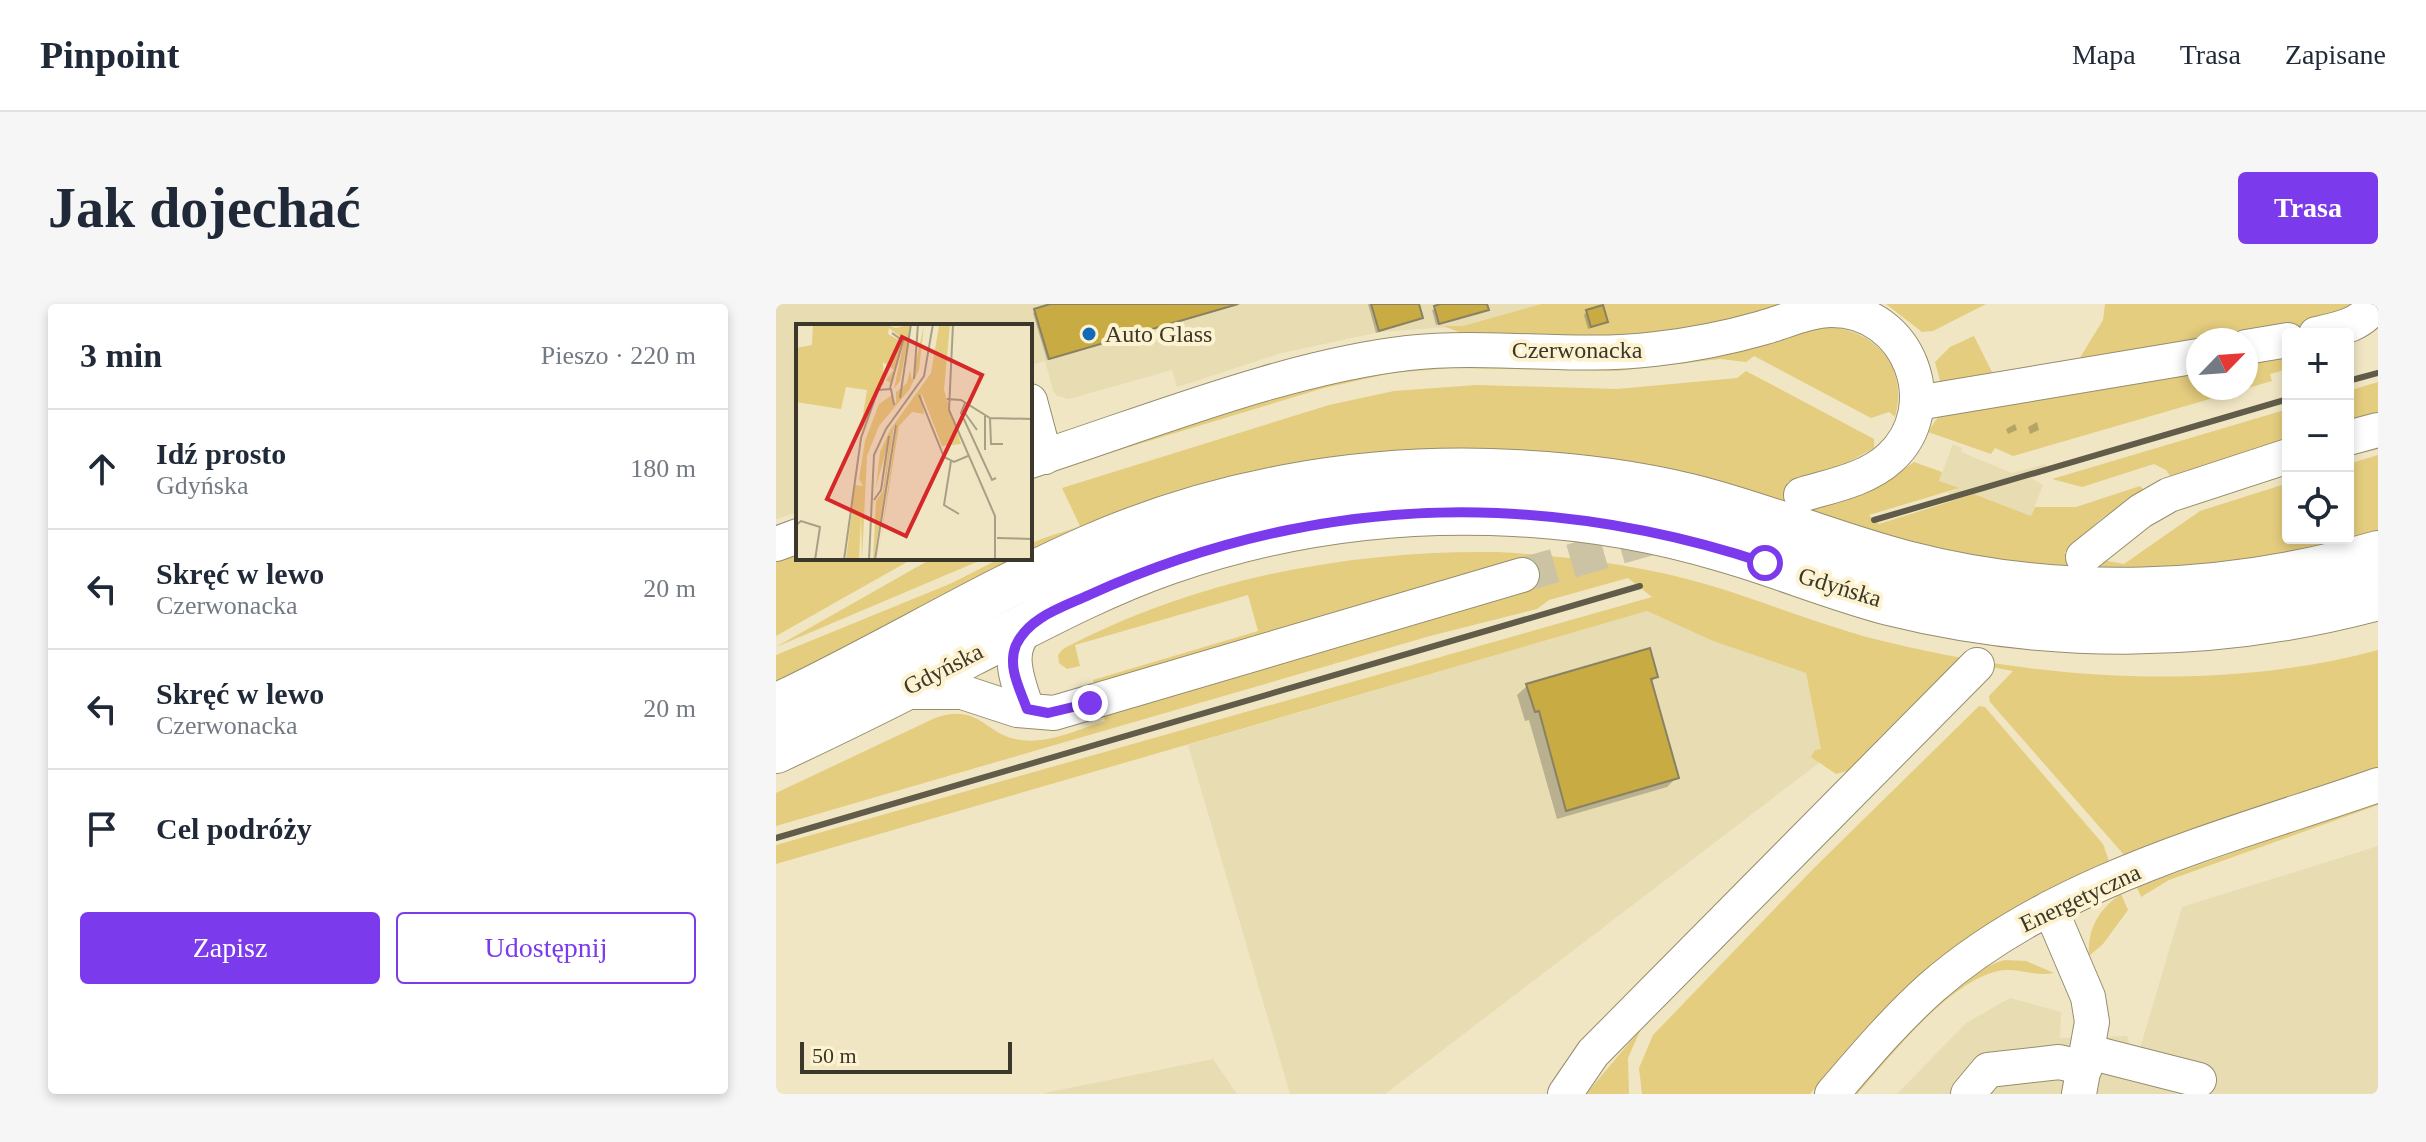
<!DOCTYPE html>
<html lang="pl">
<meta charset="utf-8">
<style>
:root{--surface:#fff;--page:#f6f6f7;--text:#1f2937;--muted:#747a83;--line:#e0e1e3;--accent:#7c3aed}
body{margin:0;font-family:Georgia,serif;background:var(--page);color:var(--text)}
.controls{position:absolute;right:24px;top:24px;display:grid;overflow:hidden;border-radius:8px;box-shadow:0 4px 12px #0003}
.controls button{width:72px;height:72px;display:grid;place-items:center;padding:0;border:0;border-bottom:2px solid var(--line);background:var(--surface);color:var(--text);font:40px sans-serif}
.compass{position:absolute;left:1410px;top:24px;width:72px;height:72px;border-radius:50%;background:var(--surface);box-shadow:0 4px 12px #0003;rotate:65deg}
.scale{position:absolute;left:24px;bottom:20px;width:212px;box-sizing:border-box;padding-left:8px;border:4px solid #3b372a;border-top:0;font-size:22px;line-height:28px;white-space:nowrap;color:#3b372a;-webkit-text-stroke:6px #fdf3d1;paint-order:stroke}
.stop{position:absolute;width:24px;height:24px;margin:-18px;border:6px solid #7c3aed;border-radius:50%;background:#fff}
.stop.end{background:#7c3aed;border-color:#fff;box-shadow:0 2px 8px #0008}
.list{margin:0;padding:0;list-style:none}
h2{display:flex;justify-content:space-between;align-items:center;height:104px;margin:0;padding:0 32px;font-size:34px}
h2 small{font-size:26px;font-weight:400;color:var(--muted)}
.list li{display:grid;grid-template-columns:52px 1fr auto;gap:24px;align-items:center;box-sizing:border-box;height:120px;padding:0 32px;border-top:2px solid var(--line)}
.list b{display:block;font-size:30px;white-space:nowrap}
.list p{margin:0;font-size:26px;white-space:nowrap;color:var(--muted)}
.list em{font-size:26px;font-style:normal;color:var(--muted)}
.actions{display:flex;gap:16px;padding:24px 32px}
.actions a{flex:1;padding:18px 0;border:2px solid var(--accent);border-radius:8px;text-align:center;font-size:28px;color:var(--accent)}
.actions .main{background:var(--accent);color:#fff}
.icon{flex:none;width:44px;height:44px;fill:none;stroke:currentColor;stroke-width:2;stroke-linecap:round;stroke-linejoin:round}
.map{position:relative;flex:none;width:1602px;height:790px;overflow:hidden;border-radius:8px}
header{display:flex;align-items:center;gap:48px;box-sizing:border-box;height:112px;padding:0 40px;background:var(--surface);border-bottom:2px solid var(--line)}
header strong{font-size:38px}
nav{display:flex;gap:44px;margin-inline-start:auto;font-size:28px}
.intro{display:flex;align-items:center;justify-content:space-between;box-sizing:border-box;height:192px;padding:0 48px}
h1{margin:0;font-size:56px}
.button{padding:20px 36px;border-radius:8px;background:var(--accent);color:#fff;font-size:28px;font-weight:700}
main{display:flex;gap:48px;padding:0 48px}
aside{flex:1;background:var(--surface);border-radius:8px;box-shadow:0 4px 12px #0003}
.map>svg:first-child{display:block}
</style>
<header>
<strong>Pinpoint</strong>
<nav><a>Mapa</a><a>Trasa</a><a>Zapisane</a></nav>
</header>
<div class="intro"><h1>Jak dojechać</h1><a class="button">Trasa</a></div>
<main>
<aside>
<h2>3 min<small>Pieszo · 220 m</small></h2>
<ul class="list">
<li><svg class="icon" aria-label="ahead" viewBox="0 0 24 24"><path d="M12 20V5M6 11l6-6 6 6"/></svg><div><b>Idź prosto</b><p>Gdyńska</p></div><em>180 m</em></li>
<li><svg class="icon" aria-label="left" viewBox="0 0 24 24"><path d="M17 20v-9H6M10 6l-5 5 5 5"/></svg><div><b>Skręć w lewo</b><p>Czerwonacka</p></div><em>20 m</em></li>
<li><svg class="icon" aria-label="left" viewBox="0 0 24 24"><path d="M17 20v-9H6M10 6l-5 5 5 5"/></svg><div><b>Skręć w lewo</b><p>Czerwonacka</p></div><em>20 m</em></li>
<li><svg class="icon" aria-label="arrive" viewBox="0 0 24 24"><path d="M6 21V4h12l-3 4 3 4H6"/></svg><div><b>Cel podróży</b></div></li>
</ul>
<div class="actions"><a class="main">Zapisz</a><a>Udostępnij</a></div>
</aside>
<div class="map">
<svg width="1602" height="790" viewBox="0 0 1602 790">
<rect width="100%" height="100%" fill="#f0e6c4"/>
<g fill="#e7dcb2">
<path d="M0,0H765L687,22L604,28L506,49L401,83L396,66L293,95L281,92L277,86L269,57L254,61V22H22V208L0,215Z"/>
<path d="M1177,140L1186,144L1185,148L1236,169L1269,160L1272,169L1255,174L1267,181L1255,212L1199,190L1175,198L1172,188L1181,185L1163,177Z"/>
<path d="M871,307L937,337L1030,369L1047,456L609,790H514L412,441Z"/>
<path d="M1602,542V790H1121L1190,719L1234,694L1285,708L1284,734L1351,732L1354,742L1364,744L1406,603Z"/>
<path d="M437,755L461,790H268L273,788Z"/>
</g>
<g fill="#e4cd7e">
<path d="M765,0H1012L917,27L832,36L691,31L667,22H687Z"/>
<path d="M1110,0H1210L1157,27L1146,28Z"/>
<path d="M1329,0H1587L1563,18L1465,36H1422L1173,80L1164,77L1159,58L1174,43L1198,32L1217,70L1302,57L1327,16Z"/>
<path d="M1048,23C1099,24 1133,63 1119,113L1113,108L1095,114L978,52L970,58L944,55L841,67L675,64L616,69L548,84L280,165C391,128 501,90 616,66Z"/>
<path d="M1512,44V65L1494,70L1496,77L1237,152L1219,144L1215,150L1152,128L1162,113L1422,61V84H1470V52Z"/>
<path d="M970,67L1098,135V144L1067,161L1011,178L1038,201L1106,180L1138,158L1166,168L1163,177L1183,184L1093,211L1103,220L1198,190L1255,212L1259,203H1300L1364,182L1368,186L1325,215L1288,249L1348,260L1424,207L1512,179V234H1572V160L1602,151V230L1445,262L1300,266L1167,249L983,193L254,251V240C272,231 287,229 304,222L286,184L553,101L618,87L700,81L841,85L961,74Z"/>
<path d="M1602,78V110L1572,118V87Z"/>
<path d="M1512,105V136L1394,172L1390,166L1378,160L1306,183L1276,175Z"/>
<path d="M22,246V254H138L0,332V254Z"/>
<path d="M721,248C793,252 866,261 936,282C996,300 1054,325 1115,339C1269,376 1448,388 1602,346V464L1349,552L1214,398L1213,392L1237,367L1182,357L1075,466L1060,470L1035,453L1039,446L1045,445L1030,369L937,337L871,307L0,560V541L876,293L852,274L773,296L761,305L654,332L0,522V489L159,414C204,398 209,432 245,436C273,440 303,425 329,417L317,376L482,327L472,291L299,341L304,362L291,365L283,359L282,351L287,345C420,275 571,246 721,248Z"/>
<path d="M210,254L0,343L155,255Z"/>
<path d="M225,254H247L0,381V351L176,279Z"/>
<path d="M1203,402L1209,403L1327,540L1333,557C1200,616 1126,678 1034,790H866L863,764L877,731L1038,564Z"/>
<path d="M1602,497V501L1393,576L1365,593L1361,583Z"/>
<path d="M1345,590L1352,606L1327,640L1313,652C1311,625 1323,605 1345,590Z"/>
<path d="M1229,656L1250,657L1278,669C1259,673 1240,663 1222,667C1171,679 1115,752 1081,790H1076C1114,747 1173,671 1229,656Z"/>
<path d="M865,725L852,754L853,790H810Z"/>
</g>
<g fill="#0003">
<path d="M281,0H465L271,56L257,9Z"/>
<path d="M592,0H641L645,14L600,29Z"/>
<path d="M672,0H709L710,5L660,21L656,6Z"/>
<path d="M811,8L830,18L812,25L808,11Z"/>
<path d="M1261,118L1263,126L1254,130L1252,123Z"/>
<path d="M1239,120L1241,126L1232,130L1230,125Z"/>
<path d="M880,373L874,379L901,473L891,483L781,515L753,416L749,417L741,391L751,382Z"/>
</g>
<g fill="#c8ac43" stroke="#8a8162" stroke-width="2">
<path d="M274,0H462L273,55L258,5Z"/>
<path d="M595,0H643L647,14L603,27Z"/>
<path d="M664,0H711L713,6L663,20L658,2Z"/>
<path d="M827,1L832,18L815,23L810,6Z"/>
<path d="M874,344L882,373L875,375L903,474L790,507L763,407L759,408L750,380Z"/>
</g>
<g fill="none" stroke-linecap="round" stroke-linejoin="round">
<path stroke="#ccc3a5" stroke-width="34" stroke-dasharray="34 17" stroke-linecap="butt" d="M746,271L886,231"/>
<defs>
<g id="minor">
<path d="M1540,30C1563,25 1586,21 1599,0"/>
<path d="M1470,43L1512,36"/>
<path d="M254,97L269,153"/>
<path d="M1141,99L1422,52"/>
<path d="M1572,134L1602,126"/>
<path d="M254,157C372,119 510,63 632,49C714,40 797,55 879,45C916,41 951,34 986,24C1008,18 1033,6 1056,6C1133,6 1170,103 1114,154C1090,176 1054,182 1025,191"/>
<path d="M0,240L22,232"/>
<path d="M1307,253L1365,207L1393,191L1512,152"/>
<path d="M126,388H186L241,406L278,409L746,271"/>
<path d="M251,405C240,373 226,340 260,317"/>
<path d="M1274,604L1312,693L1316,718L1303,790"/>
<path d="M1313,748L1423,776"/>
<path d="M789,790L817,749L1201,361"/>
<path d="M1056,790C1088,753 1119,716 1156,683C1280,575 1450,534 1602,481"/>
<path d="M1192,790L1212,766L1283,758L1309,764"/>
</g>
<g id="major">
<path d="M0,402C106,352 207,290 314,243C439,188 579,163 715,167C781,169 849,176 914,192C987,210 1057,240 1130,259C1284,299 1450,293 1602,249"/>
<path d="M0,447C66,416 131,384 195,350C260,317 324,282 393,258C496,222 605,206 714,209C792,211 871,223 945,245C1002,261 1056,284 1113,299C1274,339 1442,337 1602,294"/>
</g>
</defs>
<use href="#minor" stroke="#968d6e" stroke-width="36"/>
<use href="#major" stroke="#968d6e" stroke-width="46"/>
<use href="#minor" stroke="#fff" stroke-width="34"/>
<use href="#major" stroke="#fff" stroke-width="44"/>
<g stroke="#615c4a" stroke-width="6">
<path d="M1572,77L1602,69"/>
<path d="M1098,216L1512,95"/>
<path d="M0,534L864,282"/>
</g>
</g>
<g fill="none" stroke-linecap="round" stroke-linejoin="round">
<path stroke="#7c3aed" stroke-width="10" d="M314,399L272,409L251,405C244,385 231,363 240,341C253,313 287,303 313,291C441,233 580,203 721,209C813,213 902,230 989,259"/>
</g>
<circle fill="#126bb9" stroke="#fdf3d1" stroke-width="3" cx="313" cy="30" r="8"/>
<g text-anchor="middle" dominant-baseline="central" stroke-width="8" stroke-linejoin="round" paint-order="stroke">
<g font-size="24" fill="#3b372a" stroke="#fdf3d1" text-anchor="start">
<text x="329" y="30">Auto Glass</text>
</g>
<g font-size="24" fill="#3b372a" stroke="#fdf3d1">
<text x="801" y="46">Czerwonacka</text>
<text transform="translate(1064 283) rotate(17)">Gdyńska</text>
<text transform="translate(167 365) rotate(-27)">Gdyńska</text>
<text transform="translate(1304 594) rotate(-25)">Energetyczna</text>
</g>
</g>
<g transform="translate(20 20)">
<rect width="236" height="236" fill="#f0e6c4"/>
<path d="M17,0H87L100,4L115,0L104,57L98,65L108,16L93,4L92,10L106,18L95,59L90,56L98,46L87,38L88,60L79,67L73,93L64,109L71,66L50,63L45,85L0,78V24L16,21ZM154,0L148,66L165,120L146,122L125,68L128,90L116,88L103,102L83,227L101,101L98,102L78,236H77L80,177L87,167L94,112L80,163L84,128L94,106L135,49L143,2ZM128,1L123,46L113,66L83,102L71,132L66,236L65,191L63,236H50L59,161L67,162L63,155L69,117L83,80L96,71L100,80V68L111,59L114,46L116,56Z" fill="#e4cd7e"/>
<path fill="none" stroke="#a8a086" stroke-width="2" d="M157,0L153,86L199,192V236M118,55L122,0M94,64L107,17L96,9M123,71L148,133L158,138L172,132M104,74L115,0M151,75L165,76L194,94L236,95M169,79L165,89L196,156L200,154M166,85L181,106M194,94L195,120H207M189,126V92M155,137L148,181L163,190M78,176L85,166L93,112M0,201L5,197L24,203L19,236M201,214L236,215M48,236L65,114L82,66L95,65L98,81M73,236L78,131L90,105L128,52L137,0M79,236L100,101"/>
<path fill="#d62828" fill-opacity="0.15" stroke="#d62828" stroke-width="4" d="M106,13L186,51L110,212L31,175Z"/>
<rect width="236" height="236" fill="none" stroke="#3b372a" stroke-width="4"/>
</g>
</svg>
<div class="controls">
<button>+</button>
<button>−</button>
<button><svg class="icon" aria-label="locate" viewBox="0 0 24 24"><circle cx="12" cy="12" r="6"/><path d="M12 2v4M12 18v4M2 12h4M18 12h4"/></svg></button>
</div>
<svg class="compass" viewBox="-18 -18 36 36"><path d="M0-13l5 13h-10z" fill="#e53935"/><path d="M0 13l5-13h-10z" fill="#747a83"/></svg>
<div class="scale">50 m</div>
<div class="stop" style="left:989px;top:259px"></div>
<div class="stop end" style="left:314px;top:399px"></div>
</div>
</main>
